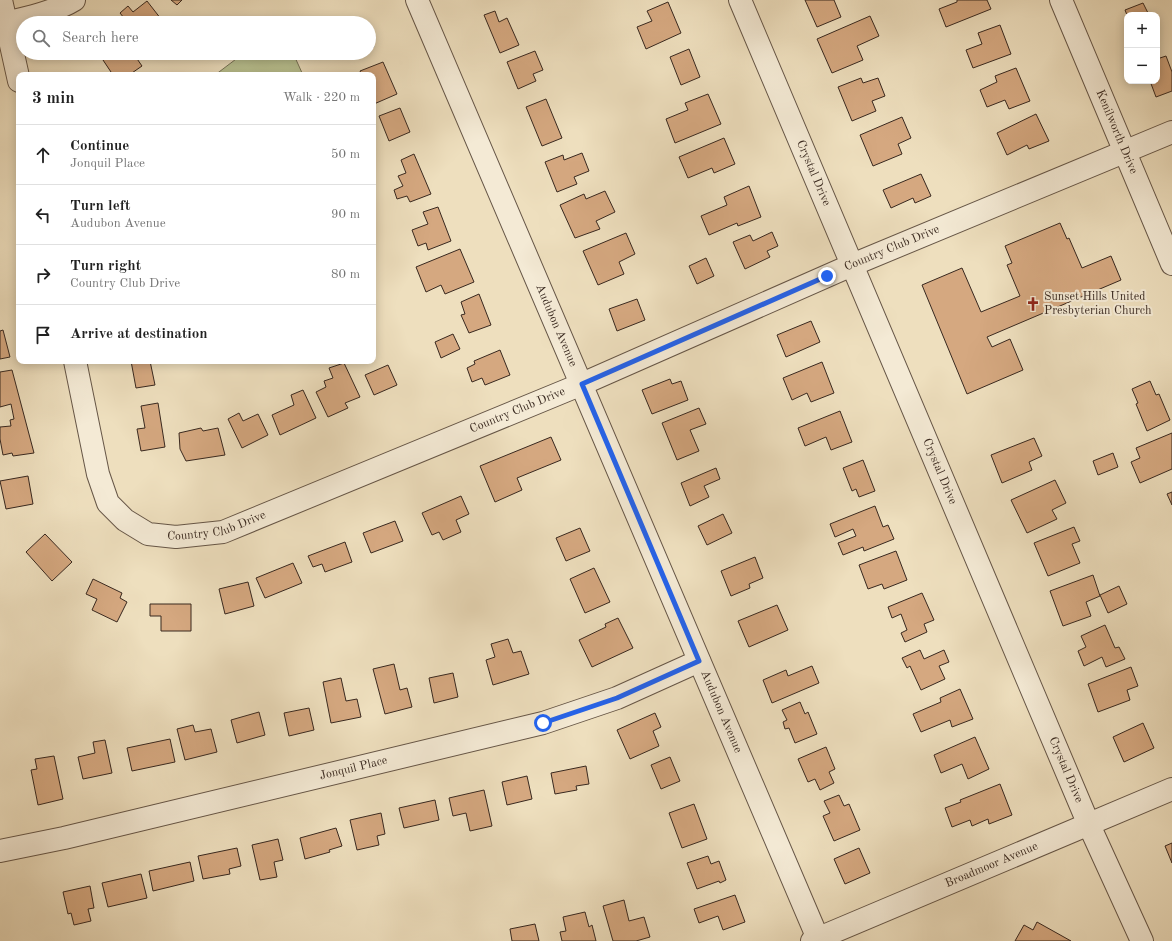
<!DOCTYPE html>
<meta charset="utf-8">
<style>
:root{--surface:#fff;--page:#f6f6f6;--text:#222;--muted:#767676;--line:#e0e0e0}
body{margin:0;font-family:"Old Standard TT",serif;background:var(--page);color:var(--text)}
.controls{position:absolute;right:12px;top:12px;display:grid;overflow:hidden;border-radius:8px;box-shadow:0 2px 10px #0003}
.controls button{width:36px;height:36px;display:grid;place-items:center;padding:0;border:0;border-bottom:1px solid var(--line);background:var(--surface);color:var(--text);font:20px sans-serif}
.stop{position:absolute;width:12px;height:12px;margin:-9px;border:3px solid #2563eb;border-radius:50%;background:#fff}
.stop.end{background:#2563eb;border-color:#fff;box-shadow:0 1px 4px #0008}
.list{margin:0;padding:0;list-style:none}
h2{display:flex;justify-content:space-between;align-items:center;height:52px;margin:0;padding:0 16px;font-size:17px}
h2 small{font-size:13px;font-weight:400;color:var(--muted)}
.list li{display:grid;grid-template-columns:26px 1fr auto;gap:12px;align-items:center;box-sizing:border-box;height:60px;padding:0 16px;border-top:1px solid var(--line)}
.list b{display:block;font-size:15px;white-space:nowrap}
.list p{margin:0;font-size:13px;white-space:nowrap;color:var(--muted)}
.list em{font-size:13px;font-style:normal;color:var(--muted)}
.icon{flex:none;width:22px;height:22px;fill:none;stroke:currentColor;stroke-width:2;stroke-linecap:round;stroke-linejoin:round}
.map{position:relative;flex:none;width:1172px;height:941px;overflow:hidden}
.search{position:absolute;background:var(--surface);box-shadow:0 2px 10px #0003;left:16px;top:16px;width:360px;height:44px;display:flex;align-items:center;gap:10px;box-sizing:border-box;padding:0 14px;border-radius:22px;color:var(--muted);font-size:15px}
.panel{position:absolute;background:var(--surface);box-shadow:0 2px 10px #0003;left:16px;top:72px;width:360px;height:292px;border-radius:8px}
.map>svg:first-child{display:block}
</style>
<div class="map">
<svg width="1172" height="941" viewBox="0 0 1172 941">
<rect width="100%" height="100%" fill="#eedfbe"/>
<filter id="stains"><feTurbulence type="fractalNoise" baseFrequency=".005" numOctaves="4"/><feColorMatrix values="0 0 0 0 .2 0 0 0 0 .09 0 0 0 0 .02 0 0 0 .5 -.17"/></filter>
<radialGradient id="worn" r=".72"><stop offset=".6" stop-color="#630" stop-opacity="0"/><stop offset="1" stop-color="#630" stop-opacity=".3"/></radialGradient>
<path fill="#bac190" stroke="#797458" d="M244,53H293L303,75H215Z"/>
<g fill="#d5a880" stroke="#38281f">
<path d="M171,0H182L177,5Z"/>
<path d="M805,0H834L841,17L817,27Z"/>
<path d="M957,0H987L991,9L946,27L939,9L957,2Z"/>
<path d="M147,1L161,19L157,23H128L120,13L128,6L133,12Z"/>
<path d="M668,2L681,33L646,49L637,27L652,21L647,11Z"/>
<path d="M1143,3L1149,15H1127L1125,10Z"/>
<path d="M495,11L499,22L507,18L519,45L500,53L484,15Z"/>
<path d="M870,16L879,36L857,46L863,60L832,73L817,39Z"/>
<path d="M1000,25L1011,54L973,68L966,50L982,44L978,33Z"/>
<path d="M369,36L374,47L369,50Z"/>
<path d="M689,49L700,77L681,85L670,57Z"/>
<path d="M535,51L543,70L533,74L536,81L518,89L507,62Z"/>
<path d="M112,53H133L142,66L129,75H113L103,60Z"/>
<path d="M1166,56L1172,72V91L1156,97L1150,81H1157V59Z"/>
<path d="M383,62L397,94L374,104L373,75H362L360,71Z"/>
<path d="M1016,68L1030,101L1009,109L1005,100L987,107L980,90L997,82L995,76Z"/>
<path d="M861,78L863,83L878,78L885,96L872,101L876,111L852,121L838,87Z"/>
<path d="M708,94L721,124L675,143L666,119L688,110L685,103Z"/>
<path d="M546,99L562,138L542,146L526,107Z"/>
<path d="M400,108L410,132L389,141L379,116Z"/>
<path d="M1036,114L1049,141L1029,149L1027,145L1007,155L997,133Z"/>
<path d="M902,117L911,138L898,144L902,154L873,166L860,135Z"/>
<path d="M724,138L735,164L714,173L712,168L688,178L679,157Z"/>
<path d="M582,153L589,171L574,177L577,184L557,192L545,162L563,155L564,160Z"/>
<path d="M414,154L431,194L410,202L407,196L397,199L394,190L403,186L398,176L406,173L401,160Z"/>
<path d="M921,174L931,196L915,203L913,198L891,208L883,190Z"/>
<path d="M749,186L761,217L738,226L737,223L709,235L701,216L727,205L724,197Z"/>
<path d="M605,191L615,212L596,221L600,229L575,238L560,205L584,194L586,199Z"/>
<path d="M438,207L451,241L428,250L426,243L418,246L412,230L428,224L423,212Z"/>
<path d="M1060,223L1067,239L1069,238L1082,268L1111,256L1121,280L987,337L992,347L1010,339L1023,370L967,394L922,285L962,268L981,312L1020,296L1007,265L1012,263L1005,246Z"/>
<path d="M772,232L778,246L767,251L770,257L745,269L733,242L750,235L753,241Z"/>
<path d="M626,233L635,254L619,262L624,274L598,285L583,251Z"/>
<path d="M460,249L474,282L445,294L441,285L426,292L416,267Z"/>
<path d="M706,258L714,276L697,284L689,266Z"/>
<path d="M479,294L491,325L469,333L461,315L465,314L461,302Z"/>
<path d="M637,299L645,320L617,331L609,309Z"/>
<path d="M811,321L820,342L786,357L777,335Z"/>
<path d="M3,330L10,357L0,359V331Z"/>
<path d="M453,334L460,349L441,358L435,342Z"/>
<path d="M500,350L510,375L485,385L482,378L472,382L467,368L475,364L474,361Z"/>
<path d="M131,361H150L155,385L136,388Z"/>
<path d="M822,362L834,393L811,402L807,393L792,400L783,378Z"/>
<path d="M344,363L360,397L345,403L348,408L328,417L316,392L326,387L324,381L333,378L329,368Z"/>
<path d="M388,365L397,385L374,395L365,375Z"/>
<path d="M12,370L34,453L13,456L12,453L3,455L0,439V427L11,426L10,420L14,419L11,404L0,407V372Z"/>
<path d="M670,379L672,384L681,381L688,400L652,414L642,390Z"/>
<path d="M1150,381L1156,395L1159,394L1170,420L1147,431L1136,404L1138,403L1132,389Z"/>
<path d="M303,390L316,418L280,435L272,415L294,405L291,395Z"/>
<path d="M158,403L165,447L141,451L137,429L145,428L141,406Z"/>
<path d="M699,408L706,424L690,430L699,451L677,460L662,423Z"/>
<path d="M840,411L852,442L831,450L826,437L805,446L798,428Z"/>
<path d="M239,413L243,421L258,414L268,435L242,448L228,419Z"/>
<path d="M201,428L203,431L218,428L225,455L186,461L180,449L179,433Z"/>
<path d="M1172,433V469L1140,483L1131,462L1140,458L1136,448Z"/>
<path d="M551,437L561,460L517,478L522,490L495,502L480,466Z"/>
<path d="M1034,438L1042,456L1029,462L1032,470L1002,483L991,455Z"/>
<path d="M1113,453L1118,467L1098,475L1093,461Z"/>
<path d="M863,460L875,491L859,497L856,489L852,491L843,468Z"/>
<path d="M716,468L720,479L704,486L709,497L690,506L681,483Z"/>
<path d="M28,476L33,504L6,509L0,481Z"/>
<path d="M1055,480L1066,503L1052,510L1057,519L1027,533L1011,500Z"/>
<path d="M1172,492V505L1167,494Z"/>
<path d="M461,496L469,514L456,520L461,532L443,540L439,532L432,535L422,513Z"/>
<path d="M875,506L883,527L888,525L894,539L864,551L863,547L843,555L838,543L856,536L853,529L835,537L830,524Z"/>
<path d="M723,514L732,533L707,545L698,526Z"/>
<path d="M395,521L403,541L371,553L363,533Z"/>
<path d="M1074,527L1080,541L1072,544L1080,563L1048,576L1034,543Z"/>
<path d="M580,528L590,551L566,561L556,538Z"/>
<path d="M45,534L72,562L52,581L26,552Z"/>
<path d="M345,542L352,562L325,572L322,564L313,567L308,556Z"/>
<path d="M896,551L907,580L884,589L882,584L868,589L859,565Z"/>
<path d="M755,557L763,578L749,584L750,588L731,596L721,571Z"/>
<path d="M293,563L302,583L265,598L256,578Z"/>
<path d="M594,568L610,602L585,613L570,579Z"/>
<path d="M1093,575L1100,596L1086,602L1091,616L1063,626L1050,591Z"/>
<path d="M93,579L122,593L120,598L127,602L117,622L92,610L97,599L86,594Z"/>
<path d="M248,582L254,606L225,614L219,589Z"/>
<path d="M1119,586L1127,604L1108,613L1100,595Z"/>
<path d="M922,593L934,620L924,624L927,632L905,642L901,633L907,630L901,614L892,618L888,607Z"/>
<path d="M150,604H191V631H161V616H150Z"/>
<path d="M777,605L788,630L749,647L738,621Z"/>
<path d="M618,618L633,648L592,667L579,640L606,627L605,624Z"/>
<path d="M1105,625L1115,648L1119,647L1125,659L1106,667L1102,657L1084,666L1078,651L1086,647L1081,636Z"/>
<path d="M508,639L513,653L521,651L529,674L493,685L486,660L495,657L491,644Z"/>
<path d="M920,650L924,659L944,650L949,662L939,666L945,679L921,690L910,666L907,668L902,658Z"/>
<path d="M394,664L400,690L407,688L412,707L385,714L373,669Z"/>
<path d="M812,666L819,683L772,703L763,680L786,670L788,676Z"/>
<path d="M1131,667L1138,686L1127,690L1130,700L1098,712L1088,684Z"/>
<path d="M453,673L458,697L434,703L429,678Z"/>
<path d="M341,678L346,701L357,699L361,717L331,723L323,682Z"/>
<path d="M960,689L973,719L952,727L950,720L921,732L913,714L941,702L940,698Z"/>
<path d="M800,702L805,714L808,712L817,734L795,743L789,728L785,729L783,722L787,720L782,710Z"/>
<path d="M309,708L314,730L289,736L284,713Z"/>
<path d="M259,712L265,735L237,743L231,720Z"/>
<path d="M655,713L661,727L653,731L659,746L630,759L617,730Z"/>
<path d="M1143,723L1154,748L1124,762L1113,737Z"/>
<path d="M193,725L195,732L211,729L217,752L185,760L177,729Z"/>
<path d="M975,737L989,769L968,779L962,764L941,773L934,755Z"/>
<path d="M170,739L175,762L132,771L127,748Z"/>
<path d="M105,740L112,773L83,779L78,757L95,753L93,742Z"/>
<path d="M826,747L835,769L829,772L834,783L820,790L815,779L808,782L798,759Z"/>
<path d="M54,756L63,799L38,805L31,770L37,769L35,759Z"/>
<path d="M670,757L680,781L661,789L651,765Z"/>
<path d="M586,766L589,784L576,786L577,790L555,794L551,773Z"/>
<path d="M527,776L532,799L507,805L502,782Z"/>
<path d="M1000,784L1012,815L989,824L988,819L972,826L970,820L952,827L945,808L961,802L960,800Z"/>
<path d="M484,790L492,826L470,831L466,813L453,816L449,798Z"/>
<path d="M839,795L844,806L849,804L860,830L834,841L823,816L830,813L824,801Z"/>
<path d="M435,800L439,820L404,828L399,808Z"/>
<path d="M694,804L707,839L682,848L669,813Z"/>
<path d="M381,813L385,834L377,836L379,845L357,850L350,820Z"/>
<path d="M336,828L342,846L329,850L330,852L305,859L300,838Z"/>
<path d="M278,839L283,860L274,862L277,877L260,880L252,845Z"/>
<path d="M1172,843V863L1165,846Z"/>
<path d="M237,848L241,866L229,869L230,874L203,879L198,856Z"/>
<path d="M859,848L870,873L845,884L834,859Z"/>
<path d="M708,856L711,864L719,861L726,880L720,883L719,881L697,889L687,863Z"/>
<path d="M190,862L194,881L153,891L149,871Z"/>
<path d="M141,874L147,898L108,907L102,883Z"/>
<path d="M90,886L94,908L88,909L91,921L74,925L71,913L68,914L63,892Z"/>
<path d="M735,895L745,922L723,930L718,916L699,923L694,909Z"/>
<path d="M624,900L629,921L644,917L650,937L636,941H613L603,906Z"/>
<path d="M585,912L589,927L592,925L596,941H562L560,932L566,931L563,917Z"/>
<path d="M1037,922L1071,941H1015L1024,925L1033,930Z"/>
<path d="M535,924L539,941H512L510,929Z"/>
</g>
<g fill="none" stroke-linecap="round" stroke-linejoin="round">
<defs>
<g id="minor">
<path d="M1,0L19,81"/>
<path id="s1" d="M417,0L819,941"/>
<path id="s2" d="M740,0L1089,825L1142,941"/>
<path id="s3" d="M1061,0L1172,264"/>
<path d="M0,24C22,19 55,12 74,0"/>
<path id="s4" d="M75,361L98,474L108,503L125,520L148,534L176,537L223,532L582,384L852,265L1172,132"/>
<path id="s5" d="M0,851L64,838L543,723L617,698L699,661"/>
<path id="s6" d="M812,941L1172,789"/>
</g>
</defs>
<use href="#minor" stroke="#665647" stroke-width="24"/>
<use href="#minor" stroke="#f4ead5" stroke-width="22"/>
</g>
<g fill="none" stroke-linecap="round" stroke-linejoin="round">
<path stroke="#2563eb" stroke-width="5" d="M543,723L617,698L699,661L582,384L827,276"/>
</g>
<defs>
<symbol id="church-bare" viewBox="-9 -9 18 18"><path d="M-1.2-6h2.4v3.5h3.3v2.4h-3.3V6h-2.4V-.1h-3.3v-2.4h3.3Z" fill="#8f2418" stroke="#f4ead5" stroke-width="2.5" paint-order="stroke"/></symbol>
</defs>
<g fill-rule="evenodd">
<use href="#church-bare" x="1023" y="294" width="20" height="20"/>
</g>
<g text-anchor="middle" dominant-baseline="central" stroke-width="4" stroke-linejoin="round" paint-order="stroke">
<g font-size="12" fill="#38281f" stroke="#f4ead5">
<text stroke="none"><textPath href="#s3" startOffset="143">Kenilworth Drive</textPath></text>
<text stroke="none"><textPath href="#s2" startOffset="188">Crystal Drive</textPath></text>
<text stroke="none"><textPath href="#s4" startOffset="999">Country Club Drive</textPath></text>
<text stroke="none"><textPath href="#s1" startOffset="354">Audubon Avenue</textPath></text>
<text stroke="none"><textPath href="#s4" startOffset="591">Country Club Drive</textPath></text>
<text stroke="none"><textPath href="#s2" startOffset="512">Crystal Drive</textPath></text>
<text stroke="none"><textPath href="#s4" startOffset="267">Country Club Drive</textPath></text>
<text stroke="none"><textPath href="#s1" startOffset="774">Audubon Avenue</textPath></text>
<text stroke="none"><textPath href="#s5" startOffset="363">Jonquil Place</textPath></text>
<text stroke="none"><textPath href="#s2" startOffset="836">Crystal Drive</textPath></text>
<text stroke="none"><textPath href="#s6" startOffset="195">Broadmoor Avenue</textPath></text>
</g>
<g font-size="12" fill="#38281f" stroke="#f4ead5" text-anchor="start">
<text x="1044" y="297">Sunset Hills United<tspan x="1044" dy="14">Presbyterian Church</tspan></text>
</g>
</g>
<rect width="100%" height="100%" filter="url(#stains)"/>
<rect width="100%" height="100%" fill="url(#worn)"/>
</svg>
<div class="controls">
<button>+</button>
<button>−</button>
</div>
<div class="stop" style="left:543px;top:723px"></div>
<div class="stop end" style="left:827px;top:276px"></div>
<div class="search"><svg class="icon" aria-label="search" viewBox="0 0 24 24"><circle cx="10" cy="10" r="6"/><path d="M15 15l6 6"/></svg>Search here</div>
<section class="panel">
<h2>3 min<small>Walk · 220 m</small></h2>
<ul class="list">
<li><svg class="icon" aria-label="ahead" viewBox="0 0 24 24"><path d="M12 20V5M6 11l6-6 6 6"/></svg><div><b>Continue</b><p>Jonquil Place</p></div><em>50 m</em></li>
<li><svg class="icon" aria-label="left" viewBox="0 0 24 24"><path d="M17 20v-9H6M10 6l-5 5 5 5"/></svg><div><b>Turn left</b><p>Audubon Avenue</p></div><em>90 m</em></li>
<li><svg class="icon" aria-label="right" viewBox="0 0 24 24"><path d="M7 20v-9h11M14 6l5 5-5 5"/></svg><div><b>Turn right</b><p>Country Club Drive</p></div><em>80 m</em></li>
<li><svg class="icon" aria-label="arrive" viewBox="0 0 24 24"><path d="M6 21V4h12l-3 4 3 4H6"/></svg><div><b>Arrive at destination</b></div></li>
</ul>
</section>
</div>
